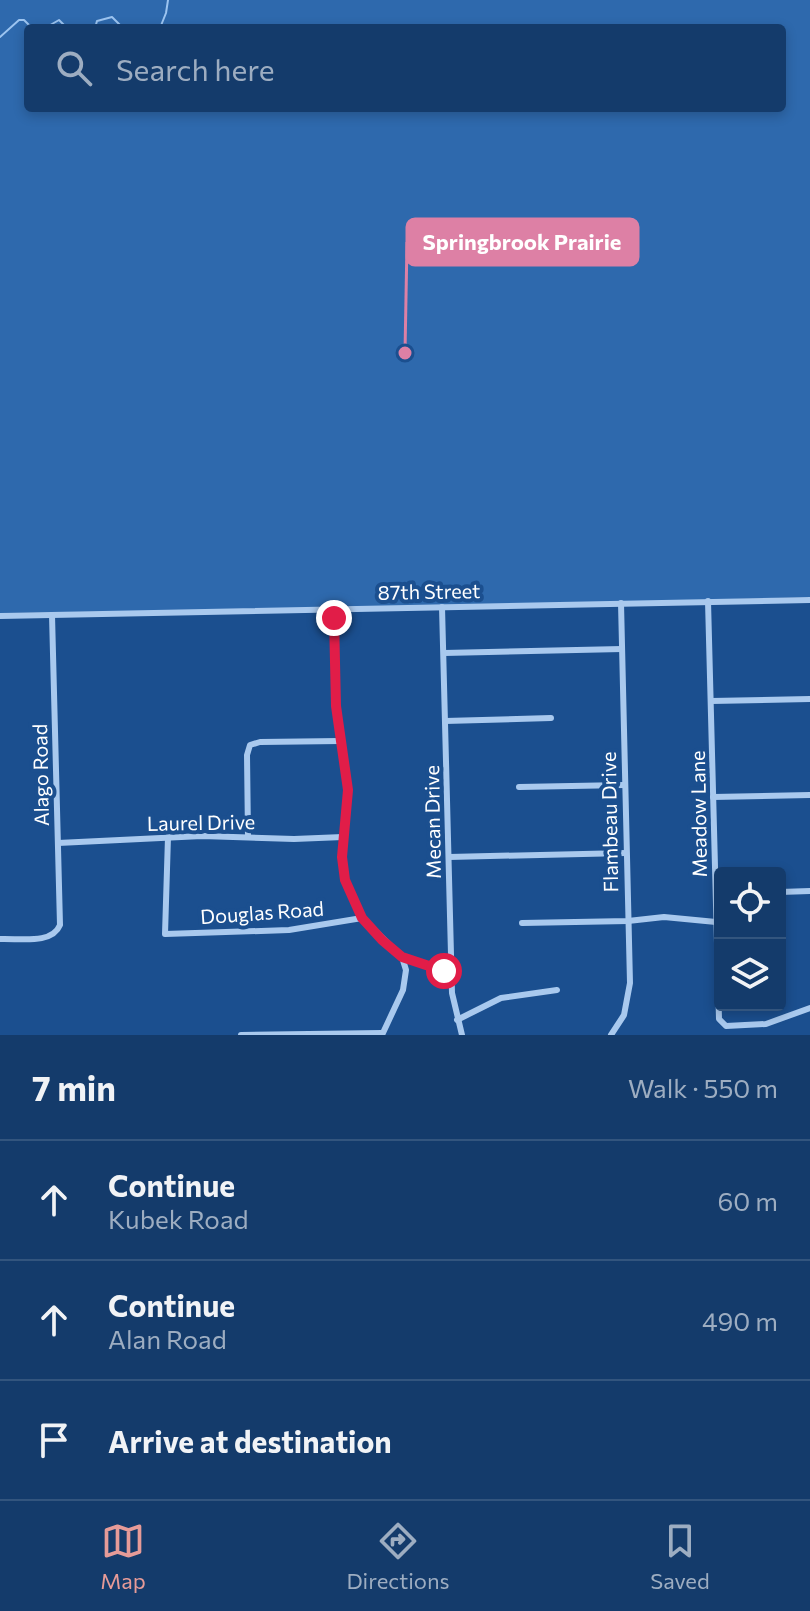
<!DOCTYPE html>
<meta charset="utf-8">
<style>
:root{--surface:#143b6b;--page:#1d4271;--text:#f1f3f6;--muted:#9dadc1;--line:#33557e;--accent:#e69b98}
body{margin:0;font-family:Commissioner,sans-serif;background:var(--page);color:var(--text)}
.controls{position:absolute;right:24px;bottom:24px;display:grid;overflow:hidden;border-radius:8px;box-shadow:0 4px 12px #0003}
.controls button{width:72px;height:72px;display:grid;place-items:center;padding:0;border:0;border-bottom:2px solid var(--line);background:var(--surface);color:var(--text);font:40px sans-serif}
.stop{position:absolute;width:24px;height:24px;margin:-18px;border:6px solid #e11d48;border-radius:50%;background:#fff}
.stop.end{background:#e11d48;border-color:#fff;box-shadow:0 2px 8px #0008}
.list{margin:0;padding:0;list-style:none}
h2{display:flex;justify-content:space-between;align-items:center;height:104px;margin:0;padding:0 32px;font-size:34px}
h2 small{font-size:26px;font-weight:400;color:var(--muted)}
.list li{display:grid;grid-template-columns:52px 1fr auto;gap:24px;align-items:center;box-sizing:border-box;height:120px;padding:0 32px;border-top:2px solid var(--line)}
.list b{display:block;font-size:30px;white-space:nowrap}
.list p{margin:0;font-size:26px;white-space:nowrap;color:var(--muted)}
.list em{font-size:26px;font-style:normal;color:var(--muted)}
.icon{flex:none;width:44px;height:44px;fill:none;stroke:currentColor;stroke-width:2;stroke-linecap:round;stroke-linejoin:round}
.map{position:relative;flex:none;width:810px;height:1035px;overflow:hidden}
.search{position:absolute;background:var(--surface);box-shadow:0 4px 12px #0003;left:24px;right:24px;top:24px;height:88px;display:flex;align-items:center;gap:20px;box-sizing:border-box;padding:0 28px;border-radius:8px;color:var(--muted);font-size:30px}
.sheet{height:464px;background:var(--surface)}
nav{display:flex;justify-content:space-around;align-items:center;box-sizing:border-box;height:112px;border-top:2px solid var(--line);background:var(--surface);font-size:22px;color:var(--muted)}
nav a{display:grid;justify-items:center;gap:4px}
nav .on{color:var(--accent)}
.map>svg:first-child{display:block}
</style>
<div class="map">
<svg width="810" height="1035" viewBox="0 0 810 1035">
<rect width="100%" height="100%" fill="#1b4f8f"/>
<path fill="#2e69ad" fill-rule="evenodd" d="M0,0H810V597L407,607L0,613ZM28,28H782V108H28Z"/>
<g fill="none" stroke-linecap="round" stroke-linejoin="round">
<g stroke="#9cc4f0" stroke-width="2">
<path d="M45,28L59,20L67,28"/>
<path d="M95,28L97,21L112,17L123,28"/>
<path d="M160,28L166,13L168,0"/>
<path d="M0,37L19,20H24L32,28"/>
</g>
<g stroke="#a9c9ee" stroke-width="6">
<path d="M708,601L719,1019L726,1026L766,1024L810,1008"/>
<path d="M442,607L452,993L462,1035"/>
<path d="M334,609L337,718L348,790L342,857L345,880L362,918L402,957L406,970L403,990L382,1035"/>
<path d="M0,616L810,600"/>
<path d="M444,653L622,649"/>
<path d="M711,701L810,699"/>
<path d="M445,721L551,718"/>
<path d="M519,787L624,785"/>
<path d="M713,797L810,795"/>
<path d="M248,836L247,755L250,745L260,742L340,741"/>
<path d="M168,837L165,934L289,930L362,918"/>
<path d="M58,843L202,836L294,839L343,837"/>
<path d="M449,857L626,853"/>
<path d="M780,892L810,891"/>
<path d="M522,923L628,921L664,917L716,922"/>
<path d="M0,939C19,938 52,945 60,925L52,615"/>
<path d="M402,957L451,973"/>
<path d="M457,1020L501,998L557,990"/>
<path d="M241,1035L382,1033"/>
<path d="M611,1035L624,1015L630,983L621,603"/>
</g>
</g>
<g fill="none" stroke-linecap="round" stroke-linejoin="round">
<path stroke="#e11d48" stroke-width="10" d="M334,618L336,706L348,790L342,857L345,880L362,918L382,940L402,957L444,971"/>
</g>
<g text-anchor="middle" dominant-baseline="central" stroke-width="8" stroke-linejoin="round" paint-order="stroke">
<g font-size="20" fill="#fff" stroke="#1b4f8f">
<text transform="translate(429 591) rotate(-1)">87th Street</text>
<text transform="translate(40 775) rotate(-91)">Alago Road</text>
<text transform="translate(698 814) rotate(-91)">Meadow Lane</text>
<text transform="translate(201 822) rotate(-1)">Laurel Drive</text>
<text transform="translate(432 822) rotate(-91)">Mecan Drive</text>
<text transform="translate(609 822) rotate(-91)">Flambeau Drive</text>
<text transform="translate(262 912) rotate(-4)">Douglas Road</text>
</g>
</g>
<path fill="none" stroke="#dd80a5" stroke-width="3" d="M405 353L407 242"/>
<circle fill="#dd80a5" stroke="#1b4f8f" stroke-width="3" cx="405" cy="353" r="8"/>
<rect fill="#dd80a5" stroke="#dd80a5" stroke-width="3" x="407" y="219" width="231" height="46" rx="8"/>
<g font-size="22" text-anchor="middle" font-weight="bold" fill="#fff">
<text x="522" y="250">Springbrook Prairie</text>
</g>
</svg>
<div class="controls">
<button><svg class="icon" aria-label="locate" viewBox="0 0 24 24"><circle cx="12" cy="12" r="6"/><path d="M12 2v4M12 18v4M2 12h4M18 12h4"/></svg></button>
<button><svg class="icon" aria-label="layers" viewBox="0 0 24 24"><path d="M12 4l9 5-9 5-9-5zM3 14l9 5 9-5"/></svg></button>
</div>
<div class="stop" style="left:444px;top:971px"></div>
<div class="stop end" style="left:334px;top:618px"></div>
<div class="search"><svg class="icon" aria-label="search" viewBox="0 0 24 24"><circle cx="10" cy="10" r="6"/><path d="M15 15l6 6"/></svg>Search here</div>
</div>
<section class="sheet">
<h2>7 min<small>Walk · 550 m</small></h2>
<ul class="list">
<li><svg class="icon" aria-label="ahead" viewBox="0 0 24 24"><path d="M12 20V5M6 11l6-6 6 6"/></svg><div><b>Continue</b><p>Kubek Road</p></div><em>60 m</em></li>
<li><svg class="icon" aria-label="ahead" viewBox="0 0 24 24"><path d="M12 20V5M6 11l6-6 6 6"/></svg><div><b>Continue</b><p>Alan Road</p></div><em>490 m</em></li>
<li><svg class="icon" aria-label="arrive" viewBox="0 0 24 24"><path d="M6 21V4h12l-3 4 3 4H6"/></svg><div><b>Arrive at destination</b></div></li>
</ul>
</section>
<nav>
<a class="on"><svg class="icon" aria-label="map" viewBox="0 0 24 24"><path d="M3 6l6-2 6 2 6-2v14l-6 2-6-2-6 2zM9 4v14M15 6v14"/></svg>Map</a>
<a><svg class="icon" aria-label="directions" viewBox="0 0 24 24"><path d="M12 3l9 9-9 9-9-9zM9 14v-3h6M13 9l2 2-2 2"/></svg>Directions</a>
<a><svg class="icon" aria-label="saved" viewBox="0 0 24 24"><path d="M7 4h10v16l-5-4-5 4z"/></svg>Saved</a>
</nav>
